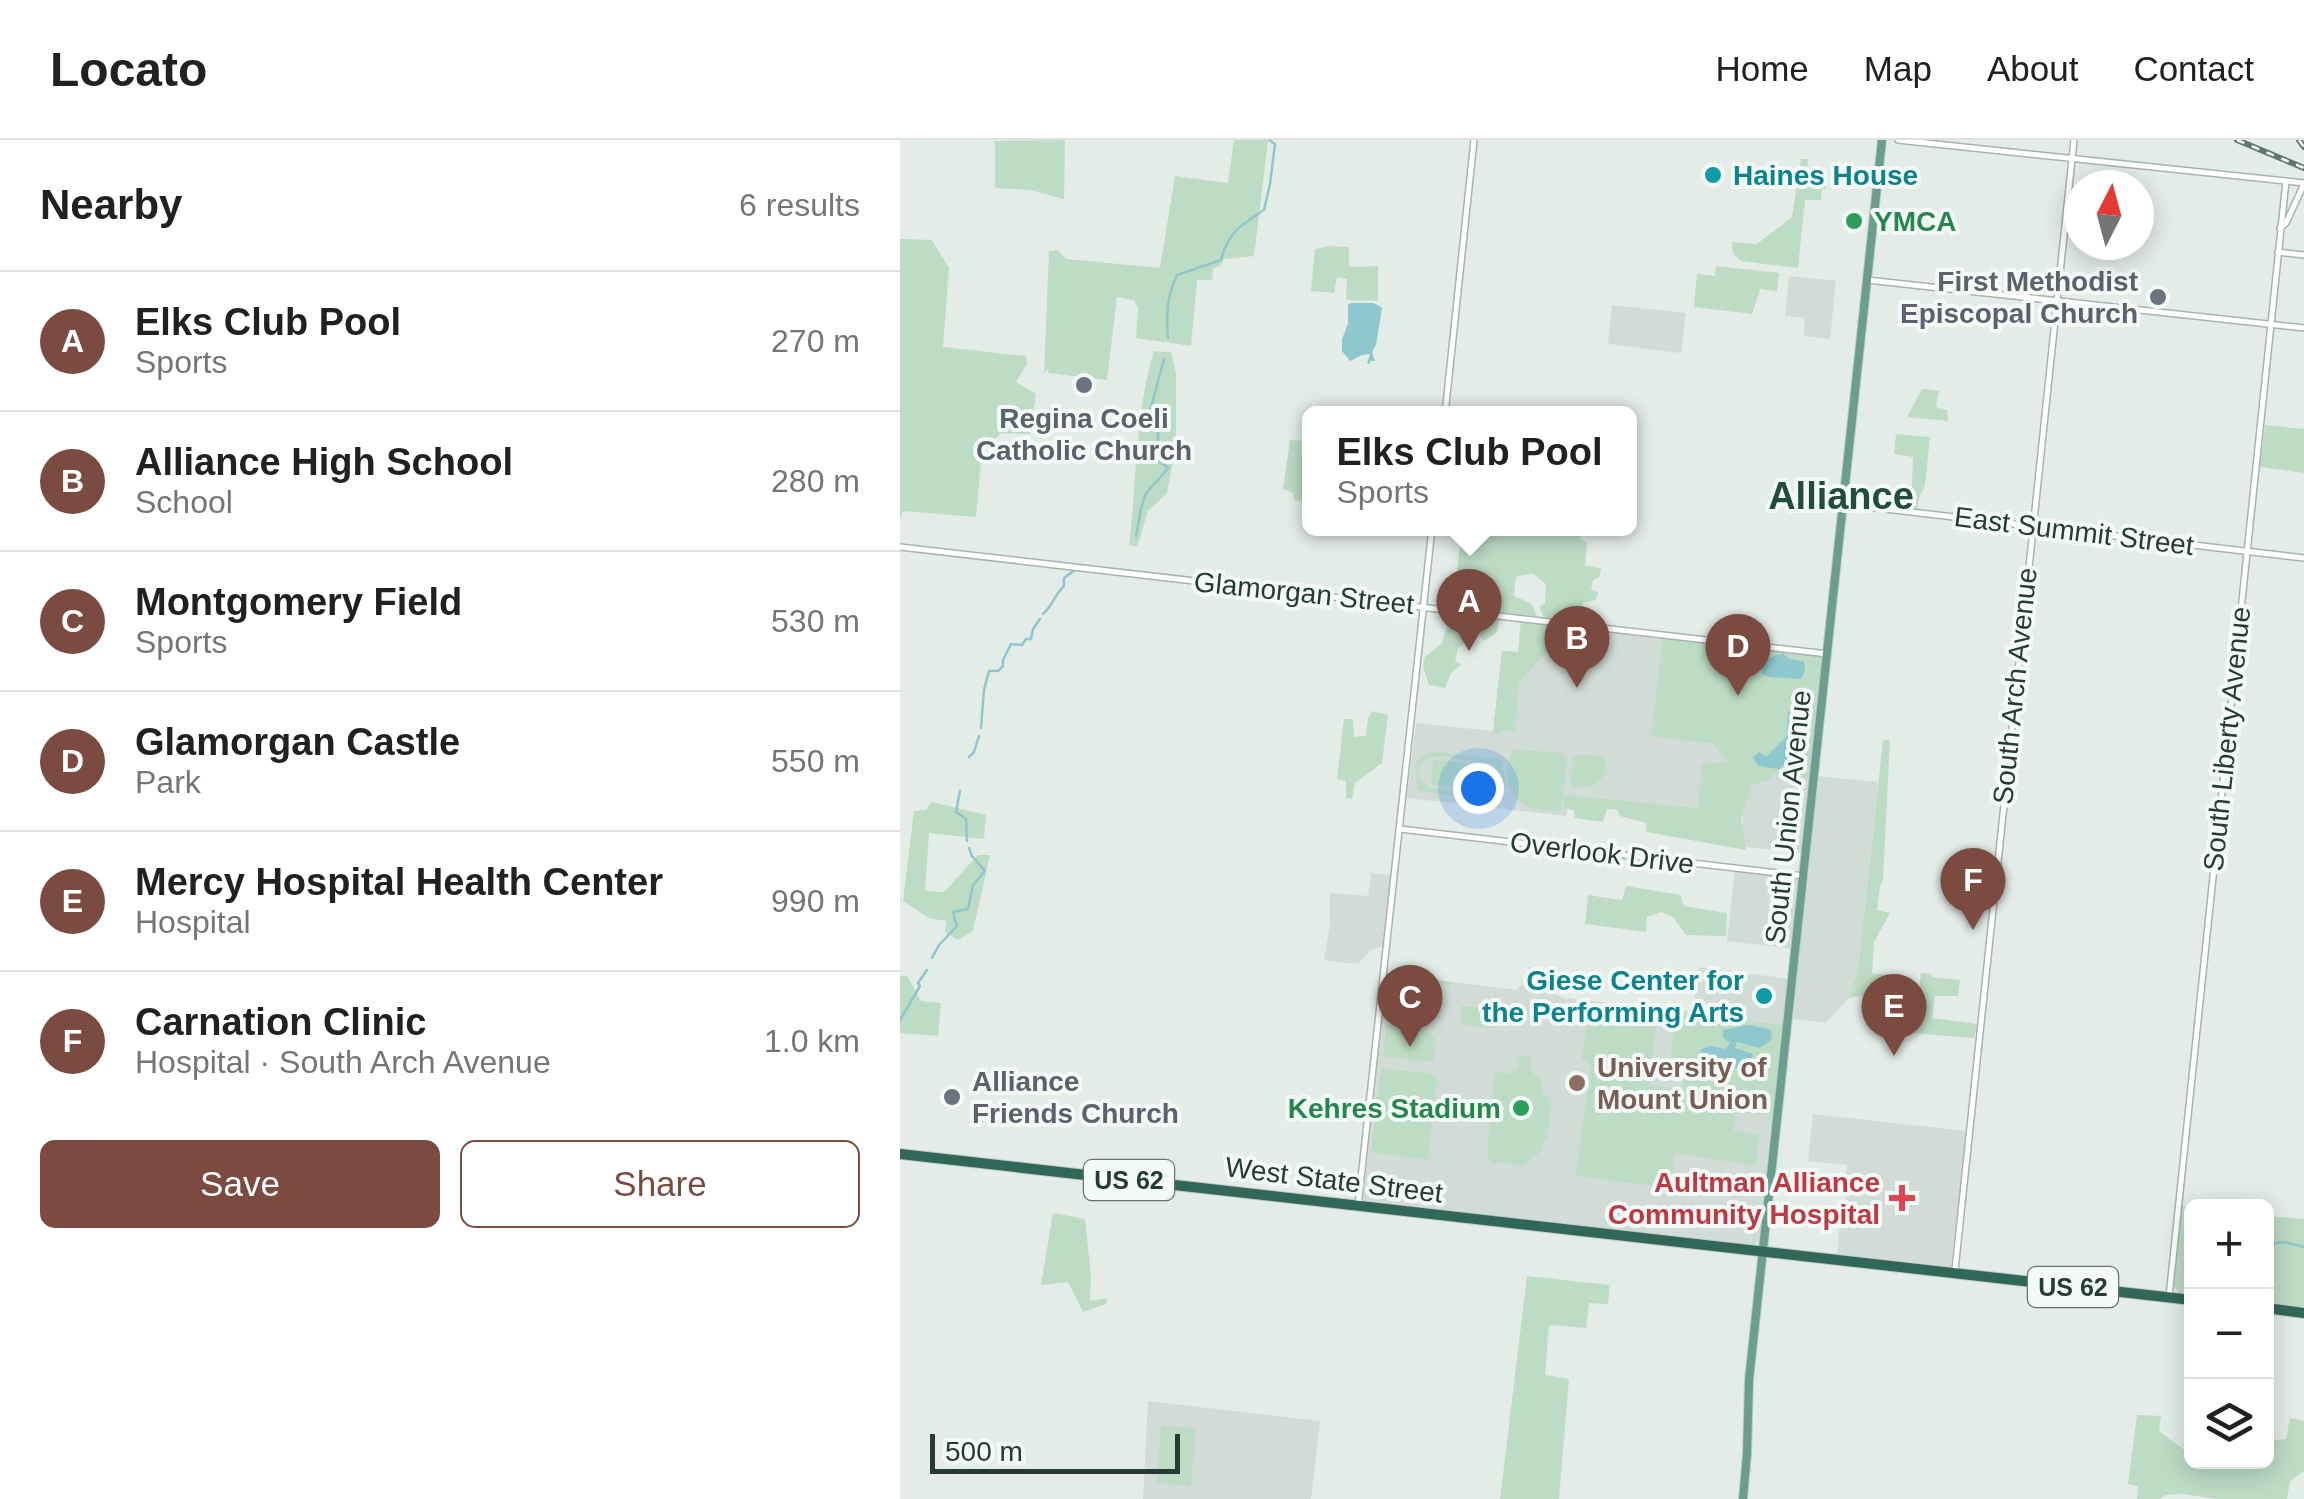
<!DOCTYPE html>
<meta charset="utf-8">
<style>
:root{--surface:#fff;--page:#f2f2f2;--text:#202124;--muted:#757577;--line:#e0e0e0;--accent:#7b4b40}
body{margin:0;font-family:Arial,sans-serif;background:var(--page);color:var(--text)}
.controls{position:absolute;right:30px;bottom:30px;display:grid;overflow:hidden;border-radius:15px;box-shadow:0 5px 25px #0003}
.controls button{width:90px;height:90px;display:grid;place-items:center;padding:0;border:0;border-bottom:2px solid var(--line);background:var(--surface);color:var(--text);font:50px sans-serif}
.compass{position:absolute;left:1164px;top:30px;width:90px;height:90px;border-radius:50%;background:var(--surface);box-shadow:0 5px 25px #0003;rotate:6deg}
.scale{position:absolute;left:30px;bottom:25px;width:250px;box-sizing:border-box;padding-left:10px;border:5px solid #243c34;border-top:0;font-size:28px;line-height:35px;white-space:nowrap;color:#243c34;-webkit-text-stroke:8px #f3f9f6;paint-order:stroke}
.you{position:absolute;left:578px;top:648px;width:35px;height:35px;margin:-25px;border:8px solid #fff;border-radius:50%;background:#1a73e8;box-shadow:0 0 0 15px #1a73e833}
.badge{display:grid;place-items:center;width:65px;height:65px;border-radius:50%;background:var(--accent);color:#fff;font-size:32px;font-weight:700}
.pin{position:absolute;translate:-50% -82px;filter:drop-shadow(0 2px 5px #0008)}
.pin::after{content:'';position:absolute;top:52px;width:35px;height:30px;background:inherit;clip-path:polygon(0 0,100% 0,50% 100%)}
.popup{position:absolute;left:402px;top:266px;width:335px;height:130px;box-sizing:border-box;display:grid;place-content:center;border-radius:15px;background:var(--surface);filter:drop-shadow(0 2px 8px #0005);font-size:32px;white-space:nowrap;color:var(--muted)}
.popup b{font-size:38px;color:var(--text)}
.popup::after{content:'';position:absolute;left:50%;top:100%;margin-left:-20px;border:20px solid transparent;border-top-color:var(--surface)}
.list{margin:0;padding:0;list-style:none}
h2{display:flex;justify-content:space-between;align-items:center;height:130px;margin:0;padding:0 40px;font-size:42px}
h2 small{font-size:32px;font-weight:400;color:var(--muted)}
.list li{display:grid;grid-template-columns:65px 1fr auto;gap:30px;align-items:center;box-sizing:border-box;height:140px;padding:0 40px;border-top:2px solid var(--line)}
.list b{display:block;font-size:38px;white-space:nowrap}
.list p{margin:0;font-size:32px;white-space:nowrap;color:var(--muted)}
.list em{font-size:32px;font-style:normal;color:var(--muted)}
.actions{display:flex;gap:20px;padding:30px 40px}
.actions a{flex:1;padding:22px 0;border:2px solid var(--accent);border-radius:15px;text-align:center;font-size:35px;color:var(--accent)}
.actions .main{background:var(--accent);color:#fff}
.icon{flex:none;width:55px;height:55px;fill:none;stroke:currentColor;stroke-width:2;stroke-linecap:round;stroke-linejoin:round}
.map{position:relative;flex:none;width:1404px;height:1359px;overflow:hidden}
header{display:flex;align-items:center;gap:60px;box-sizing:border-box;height:140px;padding:0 50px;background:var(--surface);border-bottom:2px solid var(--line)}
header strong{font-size:48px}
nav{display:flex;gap:55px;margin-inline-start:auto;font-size:35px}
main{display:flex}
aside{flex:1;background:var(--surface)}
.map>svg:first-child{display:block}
</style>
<header>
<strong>Locato</strong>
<nav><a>Home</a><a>Map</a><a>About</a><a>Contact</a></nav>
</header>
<main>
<aside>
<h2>Nearby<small>6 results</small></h2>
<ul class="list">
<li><span class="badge">A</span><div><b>Elks Club Pool</b><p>Sports</p></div><em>270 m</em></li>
<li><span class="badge">B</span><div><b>Alliance High School</b><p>School</p></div><em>280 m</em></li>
<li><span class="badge">C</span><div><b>Montgomery Field</b><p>Sports</p></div><em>530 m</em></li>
<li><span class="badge">D</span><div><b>Glamorgan Castle</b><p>Park</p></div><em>550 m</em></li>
<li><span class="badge">E</span><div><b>Mercy Hospital Health Center</b><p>Hospital</p></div><em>990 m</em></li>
<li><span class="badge">F</span><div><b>Carnation Clinic</b><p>Hospital · South Arch Avenue</p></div><em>1.0 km</em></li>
</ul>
<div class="actions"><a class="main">Save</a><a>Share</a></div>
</aside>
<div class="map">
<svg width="1404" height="1359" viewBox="0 0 1404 1359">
<rect width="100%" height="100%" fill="#e3ece7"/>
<g fill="#d1dcd6">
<path d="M889,136L936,141L930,199L904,196L905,178L885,176Z"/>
<path d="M712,165L786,173L781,213L708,204Z"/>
<path d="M621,481L763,497L752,597L813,604L838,632L910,638L903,713L840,706L843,676L835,674L668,657L666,676L507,658L516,583L593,591L602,511L618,512Z"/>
<path d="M915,636L978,642L958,830L949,858L926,883L893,879L901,771L896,809L827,801L835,728L905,735Z"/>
<path d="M471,733L492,735L484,806L471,810L459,823L455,824L424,820L430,784V753L468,756Z"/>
<path d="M628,827L638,830L649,850L663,858L793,872L798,827L889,839L865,1060L859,1101L854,1106L463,1060L487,834L618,850L620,845H625Z"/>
<path d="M913,974L1066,991L1051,1127L937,1114L941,1069L945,1066L947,1049L945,1045L947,1025L908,1021Z"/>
<path d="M248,1261L420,1281L411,1359H243Z"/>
</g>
<g fill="#bddcc4" fill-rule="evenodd">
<path d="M165,0L164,59L131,50L95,48V1Z"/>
<path d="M334,0H368L354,116L324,119L320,126L313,128L312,140H297L291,206L236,198L238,168L234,160L217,157L207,240L148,233L149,227L144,234L149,111L158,110L166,119L260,128L275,36L328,43Z"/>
<path d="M901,19H908L907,30L920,32L924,28L926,32V49H922L921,60H905L898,128L841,121L833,114L832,102L857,104L892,77Z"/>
<path d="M0,99L32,100L49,128L43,207L126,216L127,224L116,242L136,254L130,294L101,293L82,312L76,377L3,371L0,379Z"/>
<path d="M431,106L449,107V127L478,126V161L446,160L447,139L437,137L434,153L411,151L415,109Z"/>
<path d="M816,126L879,133L877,151L860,149L852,174L794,167L797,134L815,136Z"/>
<path d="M254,211L271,212L276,234V305L267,353L248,371L237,407L229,405C237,340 235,274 254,211Z"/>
<path d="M1022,249L1039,251L1036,267L1047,270L1048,281L1007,277Z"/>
<path d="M1365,285L1404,289V333L1360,327Z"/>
<path d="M996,294L1030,297L1025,345L1019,358L1017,370L1011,369L1013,317L994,314Z"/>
<path d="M390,300L402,301L401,317L409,320V362L394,360L393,353L383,349Z"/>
<path d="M562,389H681L680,399L687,403L685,426L701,428L700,436L693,440L691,450L698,452L696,460L683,463L674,480L643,477L640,466L645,463L646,444L632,433L616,437L614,456L632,464L637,477L544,465L547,446L556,439Z"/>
<path d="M550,475L599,479L597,492L584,501L577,492L558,508L555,523L558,522L561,525L551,533L545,548L529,545L523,527L525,517L542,503Z"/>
<path d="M621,481L661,485L658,500L619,542L615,590L600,591L598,594L593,592L602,511L618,512Z"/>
<path d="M763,497L925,515L910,638L873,635L866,641L851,645L841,680L846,710L747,692L746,683L720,676L717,670L707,669L703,682L675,678L674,670L664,668L665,655L798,668L802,624L828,622L813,604L751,597Z"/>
<path d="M472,571L488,575L482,623L455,643L452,659L446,658V641L437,639L444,579H453L454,597L466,596L468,579Z"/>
<path d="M983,600H990L983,740L980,747L977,770L990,773L974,802L972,833L1011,838L1010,854H1019L1021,833L1031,834L1032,837L1060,840L1058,856H1035L1032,878L1077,884L1074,898L997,892L1002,864L971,854L949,858L958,830Z"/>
<path d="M612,609L662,613L667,619L661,671C634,672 608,665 607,633C607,625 611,617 612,609Z"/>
<path d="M537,612L603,620V624H600C628,675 539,653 517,650C519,634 506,615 537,612ZM537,616L589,623L595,626L599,632V645L592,652L585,654L531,648L521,640L519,628L525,620Z"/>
<path d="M678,614L706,617C705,644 696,649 670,647L673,618Z"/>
<path d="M533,620L588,626L586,651L531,645Z"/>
<path d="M32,662L86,675L84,699L29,693L25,751L44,752L78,715H90L73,791L58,800L45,792L46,781L29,778L3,761L14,671L26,670Z"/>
<path d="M726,746L780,755L784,766L827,773L826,796L786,795L773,777L761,772L747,777L746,792L685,784L688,755L722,760Z"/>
<path d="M487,834L552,842L551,846L521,842L522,848L519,849L516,867L497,865V862L510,863L512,849L487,847Z"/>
<path d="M0,836H7L21,861L41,863L38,896L0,893Z"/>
<path d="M691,863L758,871L749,945L782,949L786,919L771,917L775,873L884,885L873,975L835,972L834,991L859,994L856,1026L775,1013L770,1048L676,1036L691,925L682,919Z"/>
<path d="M561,866L602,870L599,887L586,888L562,884Z"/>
<path d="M486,885L525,889L536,898L534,922L483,917Z"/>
<path d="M621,916L631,917L630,929L641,941L644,956L649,957L648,964L651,965L647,998H644L642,1010L624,1025L591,1022L587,1016L595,932L608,934L618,930L620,924L615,923L616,918Z"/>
<path d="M481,928L532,934L537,937L528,1020L471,1012Z"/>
<path d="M1283,1066L1291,1067V1155L1280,1154L1274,1147L1273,1141L1280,1068Z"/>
<path d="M153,1073L185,1079L191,1135L190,1161L208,1158L206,1164L183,1172L168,1142L141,1145Z"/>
<path d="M1367,1076L1404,1079V1167L1367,1163Z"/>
<path d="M627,1136L710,1145L708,1164L689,1163L686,1188L649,1185L645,1235L669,1239L659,1359H600Z"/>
<path d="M1237,1275L1261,1276L1259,1291L1283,1309H1291L1292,1322H1366L1367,1301L1386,1299L1390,1278L1404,1281V1331L1390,1341L1387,1359H1316L1282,1354L1266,1355L1260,1359H1237L1238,1346L1228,1344Z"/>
<path d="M261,1285L296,1288L291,1346L257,1343Z"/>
</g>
<g fill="#8ec7ce">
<path d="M452,163H474L482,168L476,205L472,212L475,221H471L469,224L467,223L470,214L462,215L450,221L442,211V199L448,184V164Z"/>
<path d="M883,513L889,519L904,521L905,531L901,539L869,537L862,534C862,519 872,517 883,513Z"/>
<path d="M890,570L910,572C908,599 901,611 879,629L858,626L853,617L859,612L866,617L886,597L888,573Z"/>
<path d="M849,885L869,889L872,893L871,900L860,908L837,902L835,908L853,914L850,927L832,928L822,936L814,935L803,921L800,913L802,909L810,906L826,909L830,903L823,897V890Z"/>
</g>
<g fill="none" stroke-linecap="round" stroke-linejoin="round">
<g stroke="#8ec7ce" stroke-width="2.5">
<path d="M268,198C266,175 267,156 277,135L321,120C328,92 341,85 364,70L370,44L375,4L369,0"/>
<path d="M236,396C239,382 240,366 246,354C251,345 262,337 268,328L254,317L255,304L258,302V285L249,275L264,219"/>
<path d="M143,474C153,465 155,454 164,446V438L175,430"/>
<path d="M81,588L84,550L89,531H98L103,526V520L111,504L122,505L126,499H131L133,489L140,479"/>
<path d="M69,617L74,612L79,596"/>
<path d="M60,651L56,672L66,679L67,701"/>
<path d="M32,818L39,805L57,786L53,772L68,769L73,745L85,731L72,716L69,708"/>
<path d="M0,880L20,846L18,843L27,830"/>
<path d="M1366,1104L1384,1102L1404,1107"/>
<path d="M1290,1144L1292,1142"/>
</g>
<defs>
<g id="minor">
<path d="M998,0L1404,43"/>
<path d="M1380,88L1386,83L1404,44"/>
<path d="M1378,112L1404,115"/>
<path d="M967,140L1404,188"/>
<path d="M545,274L574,0"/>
<path d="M943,364L1404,418"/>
<path d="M0,407L928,514"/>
<path d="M500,689L904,736"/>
<path d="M458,1066L532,388"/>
<path d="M1055,1130L1174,0"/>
<path d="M1269,1157L1386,41"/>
</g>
<path id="major" d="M843,1359L847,1314L849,1240L982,0"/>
<g id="highway">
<path d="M0,1014L1292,1160"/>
<path d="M1366,1168L1404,1173"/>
</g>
</defs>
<use href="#minor" stroke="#a6b4ae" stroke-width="8"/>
<use href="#major" stroke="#c2c8c6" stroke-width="10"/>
<use href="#highway" stroke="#c2c8c6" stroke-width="12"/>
<use href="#minor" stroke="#fff" stroke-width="5"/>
<use href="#major" stroke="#6a9f8f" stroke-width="8"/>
<use href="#highway" stroke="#316759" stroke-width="10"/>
<defs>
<g id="rail">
<path d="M1337,0L1404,28"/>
<path d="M1399,0L1404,7"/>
</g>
</defs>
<use href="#rail" stroke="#5e7870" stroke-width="6"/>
<use href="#rail" stroke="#f3f9f6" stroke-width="2.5" stroke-dasharray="8" stroke-linecap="butt"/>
</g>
<g fill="#0f9aa8" stroke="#f3f9f6" stroke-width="4">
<circle cx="813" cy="35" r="10"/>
<circle cx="864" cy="856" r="10"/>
</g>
<g fill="#2e9e5b" stroke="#f3f9f6" stroke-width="4">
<circle cx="954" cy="81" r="10"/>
<circle cx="621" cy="968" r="10"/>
</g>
<g fill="#6b7280" stroke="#f3f9f6" stroke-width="4">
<circle cx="1258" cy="157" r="10"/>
<circle cx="184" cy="245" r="10"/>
<circle cx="52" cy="957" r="10"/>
</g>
<circle fill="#8d6e63" stroke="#f3f9f6" stroke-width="4" cx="677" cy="943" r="10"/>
<path fill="#e0444e" stroke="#f3f9f6" stroke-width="4" d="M997 1043h10v10h10v10h-10v10h-10v-10h-10v-10h10z"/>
<g text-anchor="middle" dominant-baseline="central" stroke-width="8" stroke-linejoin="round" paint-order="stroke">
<g fill="#f3f9f6" stroke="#62756e" stroke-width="2.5">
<rect x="184" y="1020" width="90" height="40" rx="8"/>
<rect x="1128" y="1127" width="90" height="40" rx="8"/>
</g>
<g font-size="25" font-weight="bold" fill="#243c34">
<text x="229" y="1040">US 62</text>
<text x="1173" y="1147">US 62</text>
</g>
<g font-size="28" font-weight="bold" fill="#0d838f" stroke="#f3f9f6" text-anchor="start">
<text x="833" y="35">Haines House</text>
<text x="844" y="840" text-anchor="end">Giese Center for<tspan x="844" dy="32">the Performing Arts</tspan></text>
</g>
<g font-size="28" font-weight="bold" fill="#27864d" stroke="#f3f9f6" text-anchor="start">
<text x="974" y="81">YMCA</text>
<text x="601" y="968" text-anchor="end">Kehres Stadium</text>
</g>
<g font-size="28" font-weight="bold" fill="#5b616d" stroke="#f3f9f6" text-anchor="end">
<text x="1238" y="141">First Methodist<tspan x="1238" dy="32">Episcopal Church</tspan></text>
<text x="184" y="278" text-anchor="middle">Regina Coeli<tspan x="184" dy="32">Catholic Church</tspan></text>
<text x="72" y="941" text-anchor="start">Alliance<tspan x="72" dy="32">Friends Church</tspan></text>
</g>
<g font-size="28" fill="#243c34" stroke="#f3f9f6">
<text transform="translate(1174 391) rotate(7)">East Summit Street</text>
<text transform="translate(404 453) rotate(6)">Glamorgan Street</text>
<text transform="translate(1115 546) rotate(-84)">South Arch Avenue</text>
<text transform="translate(1327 599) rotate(-84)">South Liberty Avenue</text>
<text transform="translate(888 677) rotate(-84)">South Union Avenue</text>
<text transform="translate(702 713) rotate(7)">Overlook Drive</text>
<text transform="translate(434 1040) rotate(7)">West State Street</text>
</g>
<g font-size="28" font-weight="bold" fill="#785e54" stroke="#f3f9f6" text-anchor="start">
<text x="697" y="927">University of<tspan x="697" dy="32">Mount Union</tspan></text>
</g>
<g font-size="28" font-weight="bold" fill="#be3a42" stroke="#f3f9f6" text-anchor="end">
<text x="980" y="1042">Aultman Alliance<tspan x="980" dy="32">Community Hospital</tspan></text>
</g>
<g font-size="38" font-weight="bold" fill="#214d40" stroke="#f3f9f6">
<text x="941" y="356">Alliance</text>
</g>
</g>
</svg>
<div class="controls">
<button>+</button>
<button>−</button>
<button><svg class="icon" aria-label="layers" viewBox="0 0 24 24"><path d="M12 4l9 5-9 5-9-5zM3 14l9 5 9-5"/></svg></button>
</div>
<svg class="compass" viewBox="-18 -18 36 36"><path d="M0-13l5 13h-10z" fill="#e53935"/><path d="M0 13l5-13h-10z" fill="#757577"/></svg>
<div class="scale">500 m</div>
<div class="you"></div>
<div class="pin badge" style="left:569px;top:511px">A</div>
<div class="popup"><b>Elks Club Pool</b>Sports</div>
<div class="pin badge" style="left:677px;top:548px">B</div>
<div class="pin badge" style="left:510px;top:907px">C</div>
<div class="pin badge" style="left:838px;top:556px">D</div>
<div class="pin badge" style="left:994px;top:916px">E</div>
<div class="pin badge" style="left:1073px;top:790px">F</div>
</div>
</main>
